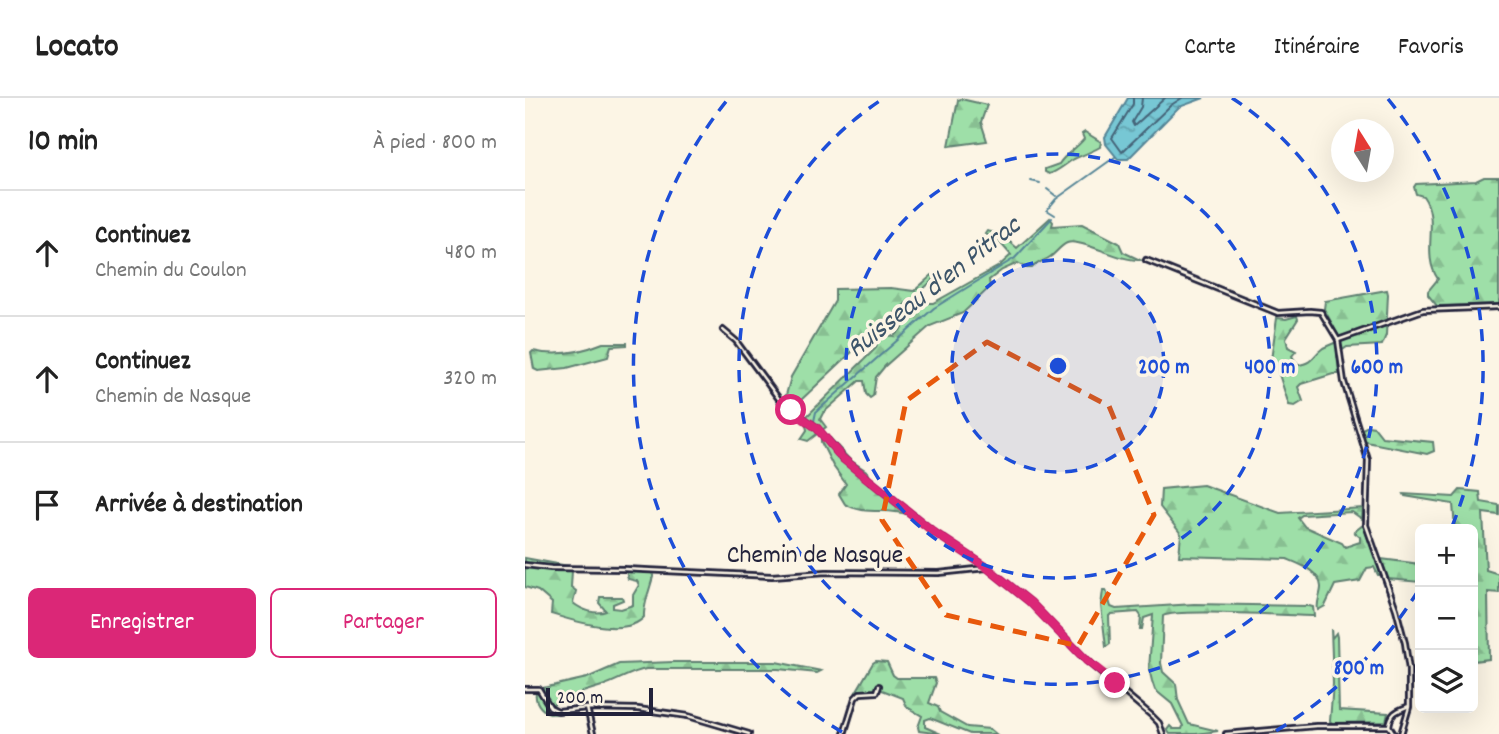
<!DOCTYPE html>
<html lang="fr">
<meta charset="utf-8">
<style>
:root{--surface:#fff;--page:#f6f6f6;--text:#222;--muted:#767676;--line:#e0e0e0;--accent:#db2777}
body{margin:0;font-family:Dekko,sans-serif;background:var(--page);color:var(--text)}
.controls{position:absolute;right:21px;bottom:21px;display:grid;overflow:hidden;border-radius:10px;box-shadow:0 7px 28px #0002}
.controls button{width:63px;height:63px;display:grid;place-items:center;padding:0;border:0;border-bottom:2px solid var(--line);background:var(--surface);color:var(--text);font:35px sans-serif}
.compass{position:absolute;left:806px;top:21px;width:63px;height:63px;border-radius:50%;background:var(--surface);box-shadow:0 7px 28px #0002;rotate:349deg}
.scale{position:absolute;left:21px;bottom:18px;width:107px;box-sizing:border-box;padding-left:7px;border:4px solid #22223b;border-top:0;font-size:19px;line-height:24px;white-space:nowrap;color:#22223b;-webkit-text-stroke:5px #fcf5e5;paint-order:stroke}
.stop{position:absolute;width:21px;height:21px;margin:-16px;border:5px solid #db2777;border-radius:50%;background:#fff}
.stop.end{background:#db2777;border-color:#fff;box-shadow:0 2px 7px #0008}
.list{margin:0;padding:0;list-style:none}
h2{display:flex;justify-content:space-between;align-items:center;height:91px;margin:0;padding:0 28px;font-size:30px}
h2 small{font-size:23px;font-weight:400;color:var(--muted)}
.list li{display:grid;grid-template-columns:46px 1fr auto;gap:21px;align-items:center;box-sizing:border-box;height:126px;padding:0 28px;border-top:2px solid var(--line)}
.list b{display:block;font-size:26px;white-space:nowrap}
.list p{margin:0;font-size:23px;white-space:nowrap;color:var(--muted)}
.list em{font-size:23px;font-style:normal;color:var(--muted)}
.actions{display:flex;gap:14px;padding:21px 28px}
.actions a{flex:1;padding:16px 0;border:2px solid var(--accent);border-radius:10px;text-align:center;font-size:24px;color:var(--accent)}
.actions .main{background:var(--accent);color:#fff}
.icon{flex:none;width:38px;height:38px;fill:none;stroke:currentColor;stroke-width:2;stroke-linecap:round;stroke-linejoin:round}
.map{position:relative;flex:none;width:974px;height:636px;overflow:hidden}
header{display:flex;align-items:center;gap:42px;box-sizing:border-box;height:98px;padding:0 35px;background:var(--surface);border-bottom:2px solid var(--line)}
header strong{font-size:33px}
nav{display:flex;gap:38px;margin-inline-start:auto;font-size:24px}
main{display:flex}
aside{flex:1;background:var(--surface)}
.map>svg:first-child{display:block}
</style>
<header>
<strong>Locato</strong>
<nav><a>Carte</a><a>Itinéraire</a><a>Favoris</a></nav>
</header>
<main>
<aside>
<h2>10 min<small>À pied · 800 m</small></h2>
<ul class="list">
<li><svg class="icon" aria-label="ahead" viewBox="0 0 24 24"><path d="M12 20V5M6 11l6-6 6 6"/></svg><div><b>Continuez</b><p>Chemin du Coulon</p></div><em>480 m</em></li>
<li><svg class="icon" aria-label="ahead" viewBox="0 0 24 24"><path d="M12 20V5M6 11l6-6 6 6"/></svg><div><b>Continuez</b><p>Chemin de Nasque</p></div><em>320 m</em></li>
<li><svg class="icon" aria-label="arrive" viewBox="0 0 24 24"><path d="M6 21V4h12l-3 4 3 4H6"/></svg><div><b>Arrivée à destination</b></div></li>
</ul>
<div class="actions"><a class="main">Enregistrer</a><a>Partager</a></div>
</aside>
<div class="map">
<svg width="974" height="636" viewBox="0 0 974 636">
<defs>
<pattern id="forest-firs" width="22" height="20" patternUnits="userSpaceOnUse" patternTransform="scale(1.75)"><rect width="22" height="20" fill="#9edfa8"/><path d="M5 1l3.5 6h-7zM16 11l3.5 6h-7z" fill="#88bf92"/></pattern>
<pattern id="water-ripples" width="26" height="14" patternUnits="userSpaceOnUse" patternTransform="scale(1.75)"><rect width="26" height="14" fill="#77c7d4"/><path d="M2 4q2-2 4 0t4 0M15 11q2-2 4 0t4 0" fill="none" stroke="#61a1ad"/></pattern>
</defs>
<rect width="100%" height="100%" fill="#fcf5e5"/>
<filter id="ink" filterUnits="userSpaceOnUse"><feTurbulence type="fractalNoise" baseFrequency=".0143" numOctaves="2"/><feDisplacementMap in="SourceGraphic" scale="14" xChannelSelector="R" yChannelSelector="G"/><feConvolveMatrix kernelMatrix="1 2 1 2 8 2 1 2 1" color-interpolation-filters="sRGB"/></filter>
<g filter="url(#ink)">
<g fill="url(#forest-firs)" stroke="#608072" stroke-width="2">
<path d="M436,1L462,7L456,24L462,43L424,48L433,2Z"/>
<path d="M560,34L576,44L575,49C566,54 558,57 549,61C540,66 534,73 524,76L520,74V71L534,66C540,56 551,51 559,41L557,36Z"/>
<path d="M959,79H974V206L912,208L903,197V193L913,181C895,155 916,123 898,98L891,96L889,89L891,86L951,83Z"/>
<path d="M525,120L528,124L527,128L557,126L594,145L598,154L615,162C596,164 556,140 542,145C535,148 531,155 525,159C519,163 513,164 507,170H502L493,165L477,172L464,182L465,189L438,215L405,228L360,268L351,279L348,298L345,300L341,296L339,283H334L298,315L295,321L301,329L283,343L276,341L282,332L280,323L282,318L351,250L353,242L357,237L369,238L395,213L394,206L385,202L346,236L276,302L272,313L257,301L261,297L266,279L310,203V191L366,190L389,193L407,177L410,180L394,195L398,205H408L474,168L486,157L471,140L460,136L462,133L476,136L492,150Z"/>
<path d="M862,192L863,196L861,237L857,247L822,249L812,256L814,276H808L776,286L773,289L778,303L770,308L764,307L751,267L746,262L752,220L761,221L772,218L773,221L761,240L763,249L771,253L767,258L773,267C789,265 787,258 798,250C804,247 810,245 816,242L799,211L800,203Z"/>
<path d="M78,245H102V247L86,248L83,259L42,270L13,273L9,271L6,255L8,253C32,259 56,254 78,245Z"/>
<path d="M843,328L849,329L857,339L908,344L909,353L902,356L841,344L837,331Z"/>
<path d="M305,340L325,362L343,374L347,386L384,417C364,409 339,418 320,406L314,396L321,386L308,368L296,344V341Z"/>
<path d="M678,387L755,415L838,410L837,421L827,414L777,417L773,420L780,429L817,445L820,449L835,444V439L829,434L838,427L856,477H853L849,469L842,470L835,483L810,487L800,508L793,512C791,504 796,497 796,489C795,473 774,466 762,461L654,458L656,436L635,409L636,391Z"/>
<path d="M935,392L955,394L956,404L974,407V417L958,415L961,472L974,476V495L963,494L964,561L948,563V431H930L928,406L880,398L879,396L929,399Z"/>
<path d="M0,460L43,468L47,473L46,489L51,493L48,505C57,512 70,517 81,513L74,505L75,499H97L98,502L88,506V510L96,511L108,507V497L114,487L112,483L103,481L101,473L129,475C126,488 118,507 119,519C101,540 49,523 26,516L27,505L13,493L0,489Z"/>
<path d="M856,461L895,466V484L863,481Z"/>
<path d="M578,492H581L586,509L591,511L669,506L784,508L788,509L789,518C765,518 652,510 638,518L636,565L638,574L651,586L653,602L664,626L693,633L671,636H645L642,632L645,628L648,631H657L658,628L647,606L630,592L627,583L624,571L628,517L619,520L617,531H615L616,518L613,514L586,516L584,518L585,546L581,549L576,508Z"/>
<path d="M806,531L807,540L811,535L812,539L814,612L863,615L861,624L807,625L805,623L808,586Z"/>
<path d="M351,563L362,564L368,577L372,580H409L411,585L404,605L413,609L415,614L442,629L465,631L471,636H445L405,620L400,622V629L416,636L394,633L393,629L397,618L382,609L378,600L352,590L349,593L331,594L348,565Z"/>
<path d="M149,564H251L296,573L292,575L253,571H121C105,574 93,583 77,588C60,593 44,598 28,606L23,609L31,616C19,616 9,606 11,594H20L18,590L62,580L94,566Z"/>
</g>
<path fill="url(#water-ripples)" stroke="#558597" stroke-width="2" d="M603,0H679L654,9L603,61H593L581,46L580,39Z"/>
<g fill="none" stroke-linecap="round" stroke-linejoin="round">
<g stroke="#446478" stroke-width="2">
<path d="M608,0V6L587,40L597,54L646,7L657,0"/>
<path d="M617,0L616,9L607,24L609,28L640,0"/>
</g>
<g stroke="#558597" stroke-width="2">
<path d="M506,83L515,85"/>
<path d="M522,91L531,98"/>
<path d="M530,117L522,112L531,101L590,59"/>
<path d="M289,323L291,314L409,210L490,160L527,120"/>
</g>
<defs>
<g id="minor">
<path d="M621,162L753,215L785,213L796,214L813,242L898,212L974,209"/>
<path d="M198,232L211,243L257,305L292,330L317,360L410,435L460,468L505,504L562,563L626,617L634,625L638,636"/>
<path d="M813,242L819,284L843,362L841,427L871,511L880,545L884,572V608C872,613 866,614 864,628L869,636"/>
<path d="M0,467L26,470L99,471L247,478L301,474L414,475L461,470"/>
<path d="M0,591H14L25,609L33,613L62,610L113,611L163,618L224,636"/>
<path d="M62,610L68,636"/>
<path d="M319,636L330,600L335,595L352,594L354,588"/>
<path d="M701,636L791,628H864"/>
<path d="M876,636L884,609"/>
</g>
</defs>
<use href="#minor" stroke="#22223b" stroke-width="8"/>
<use href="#minor" stroke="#fcf5e5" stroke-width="2.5"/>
</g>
</g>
<g fill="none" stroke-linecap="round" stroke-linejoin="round" filter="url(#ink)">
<path stroke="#db2777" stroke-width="9" d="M266,312L292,330L317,360L410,435L460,468L505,504L562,563L590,585"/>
</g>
<path fill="none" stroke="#e8590c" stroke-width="5" stroke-dasharray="14 9" stroke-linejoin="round" d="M462,244L584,308L629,417L553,548L421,517L357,422L381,303Z"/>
<circle cx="533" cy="268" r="106" fill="#1d4ed8" fill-opacity=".12"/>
<g fill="none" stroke="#1d4ed8" stroke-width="3.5" stroke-dasharray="12 9">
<circle cx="533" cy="268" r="106"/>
<circle cx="533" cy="268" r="212"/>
<path d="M707 0A319 319 0 1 1 359 0"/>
<path d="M893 493A425 425 0 0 1 749 634M317 634A425 425 0 0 1 203 1M863 1A425 425 0 0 1 926 431"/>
</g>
<g text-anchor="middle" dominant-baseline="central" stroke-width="7" stroke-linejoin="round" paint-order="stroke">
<g font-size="26" fill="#22223b" stroke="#fcf5e5">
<text x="290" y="458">Chemin de Nasque</text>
</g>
<g font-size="28" font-style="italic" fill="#3c5469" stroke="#fcf5e5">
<text transform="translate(410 191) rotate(-38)">Ruisseau d'en Pitrac</text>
</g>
</g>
<circle cx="533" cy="268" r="10" fill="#1d4ed8" stroke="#fcf5e5" stroke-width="3.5"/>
<g font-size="21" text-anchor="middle" font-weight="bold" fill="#1d4ed8" stroke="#fcf5e5" stroke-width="7" stroke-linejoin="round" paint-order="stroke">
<text x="639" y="275">200 m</text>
<text x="745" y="275">400 m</text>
<text x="852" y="275">600 m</text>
<text x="834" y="576">800 m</text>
</g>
</svg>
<div class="controls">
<button>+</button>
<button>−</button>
<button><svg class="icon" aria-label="layers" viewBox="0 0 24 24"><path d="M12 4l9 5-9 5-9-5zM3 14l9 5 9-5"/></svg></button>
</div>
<svg class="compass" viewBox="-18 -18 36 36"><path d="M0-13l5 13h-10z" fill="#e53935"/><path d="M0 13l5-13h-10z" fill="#767676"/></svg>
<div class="scale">200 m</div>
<div class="stop" style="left:266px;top:312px"></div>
<div class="stop end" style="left:590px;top:585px"></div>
</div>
</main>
